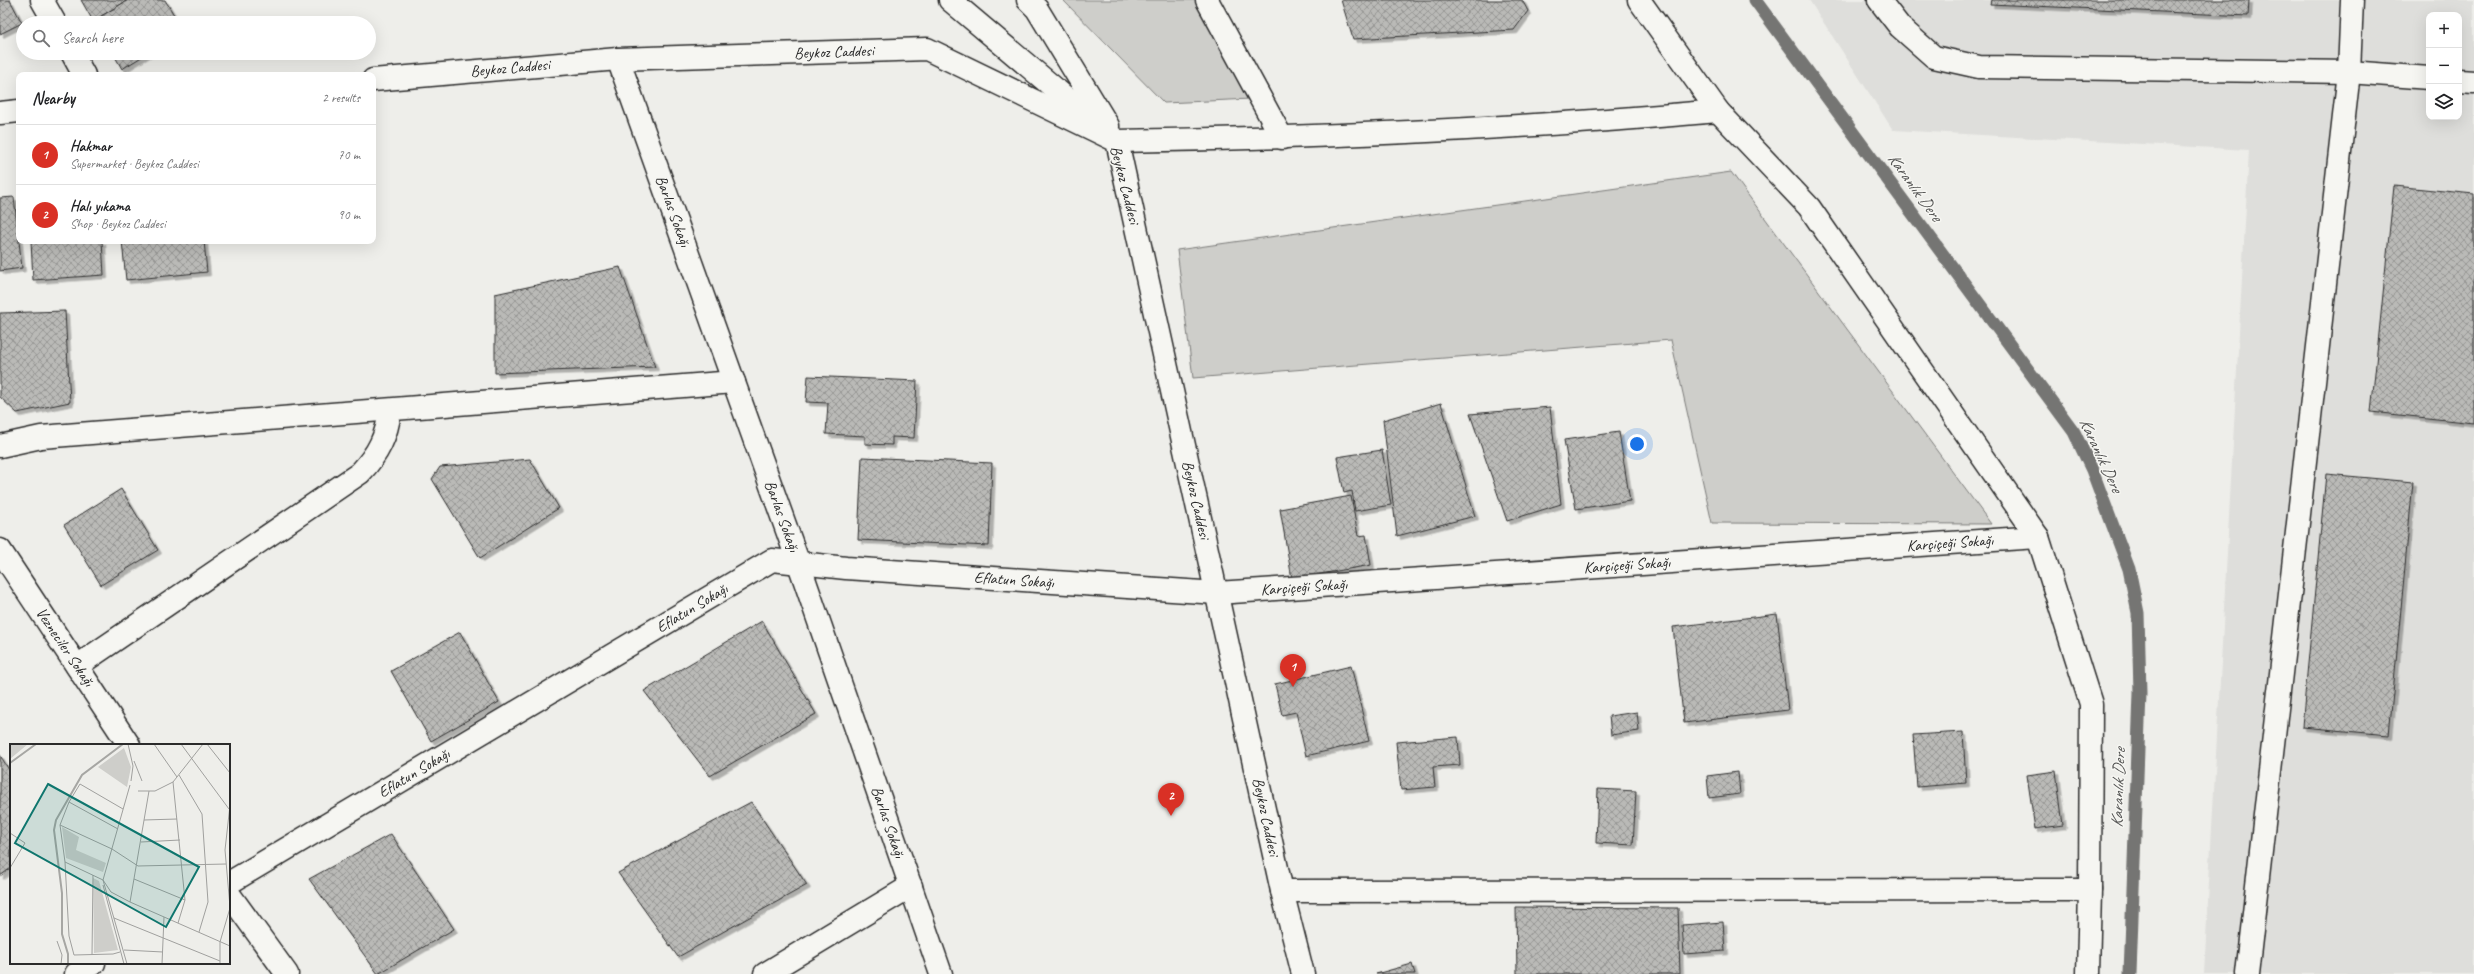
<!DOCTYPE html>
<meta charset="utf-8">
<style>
:root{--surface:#fff;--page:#f6f6f6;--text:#202124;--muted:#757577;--line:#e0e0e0;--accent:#d93025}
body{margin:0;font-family:Caveat,sans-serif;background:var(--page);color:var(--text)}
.controls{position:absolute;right:12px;top:12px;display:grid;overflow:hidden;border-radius:8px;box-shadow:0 4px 16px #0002}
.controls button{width:36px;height:36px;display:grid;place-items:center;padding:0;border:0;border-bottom:1px solid var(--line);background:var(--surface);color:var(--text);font:20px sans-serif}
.you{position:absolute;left:1637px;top:444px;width:14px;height:14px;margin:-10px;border:3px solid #fff;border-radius:50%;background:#1a73e8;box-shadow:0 0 0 6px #1a73e833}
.badge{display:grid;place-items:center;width:26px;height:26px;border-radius:50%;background:var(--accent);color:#fff;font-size:13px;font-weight:700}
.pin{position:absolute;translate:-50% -33px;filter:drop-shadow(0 1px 2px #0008)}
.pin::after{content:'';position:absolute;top:21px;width:14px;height:12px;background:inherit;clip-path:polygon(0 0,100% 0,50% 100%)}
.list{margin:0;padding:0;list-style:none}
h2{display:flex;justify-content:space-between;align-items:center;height:52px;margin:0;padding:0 16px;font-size:17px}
h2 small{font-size:13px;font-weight:400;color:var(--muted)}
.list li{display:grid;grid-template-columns:26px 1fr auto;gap:12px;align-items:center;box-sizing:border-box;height:60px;padding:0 16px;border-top:1px solid var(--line)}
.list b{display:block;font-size:15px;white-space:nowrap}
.list p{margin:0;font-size:13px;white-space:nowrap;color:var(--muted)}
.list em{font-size:13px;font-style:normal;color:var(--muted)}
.icon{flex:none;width:22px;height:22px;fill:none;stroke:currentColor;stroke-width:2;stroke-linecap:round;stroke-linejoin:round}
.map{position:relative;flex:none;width:2474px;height:974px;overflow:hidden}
.search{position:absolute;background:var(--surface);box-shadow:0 4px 16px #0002;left:16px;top:16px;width:360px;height:44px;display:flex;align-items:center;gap:10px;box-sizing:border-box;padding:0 14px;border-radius:22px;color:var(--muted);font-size:15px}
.panel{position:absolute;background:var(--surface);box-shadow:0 4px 16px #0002;left:16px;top:72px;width:360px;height:172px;border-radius:8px}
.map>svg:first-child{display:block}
</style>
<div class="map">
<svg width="2474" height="974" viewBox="0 0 2474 974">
<defs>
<pattern id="building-cross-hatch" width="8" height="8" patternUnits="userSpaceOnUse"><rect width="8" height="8" fill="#babab7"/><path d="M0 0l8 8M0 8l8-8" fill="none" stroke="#979795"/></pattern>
<filter id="shadow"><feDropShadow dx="3.5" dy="3.5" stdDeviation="0" flood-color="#0004"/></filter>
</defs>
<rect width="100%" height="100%" fill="#eeeeea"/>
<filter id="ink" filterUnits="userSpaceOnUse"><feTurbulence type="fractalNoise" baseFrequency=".025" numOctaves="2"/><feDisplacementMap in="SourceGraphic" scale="8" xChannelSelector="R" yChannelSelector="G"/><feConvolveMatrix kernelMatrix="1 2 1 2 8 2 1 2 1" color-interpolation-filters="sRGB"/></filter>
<g filter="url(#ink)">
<path fill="#dededb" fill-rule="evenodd" d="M1809,0H2474V974H2204L2249,150L1893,130ZM2429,15H2459V117H2429Z"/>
<g fill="#cececa" stroke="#7c7c7a">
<path d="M1063,0H1195L1251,99L1164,103Z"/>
<path d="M1731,172L1991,524L1712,523L1671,340L1193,378L1177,250Z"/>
</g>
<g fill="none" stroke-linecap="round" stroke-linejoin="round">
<path stroke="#757573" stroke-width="13" d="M1755,0L2074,432L2092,470L2129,569L2138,613L2140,693L2130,974"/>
</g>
<g fill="url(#building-cross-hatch)" stroke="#2b2b2b" filter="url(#shadow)">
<path d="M0,0H10L22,23L0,34Z"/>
<path d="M81,0H128L93,21Z"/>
<path d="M128,0H165L179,23H95L93,21Z"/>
<path d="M1341,0H1522L1528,11L1514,30L1353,39Z"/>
<path d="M1991,0H2249L2248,16L1990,4Z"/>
<path d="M113,53H148L122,69Z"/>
<path d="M2394,186L2474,194V423L2371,412Z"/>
<path d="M14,197L22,268L0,271V198Z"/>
<path d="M31,241H102L104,275L33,280Z"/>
<path d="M122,241H204L207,272L126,280Z"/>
<path d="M620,267L655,367L495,373V294Z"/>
<path d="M65,311L70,402L17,413L0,397V313Z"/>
<path d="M808,376L917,381L914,438L892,437V445L865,444V436L826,434L828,403L806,402Z"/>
<path d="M1441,403L1475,516L1397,536L1383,420Z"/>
<path d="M1550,407L1561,504L1507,521L1470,414Z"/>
<path d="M1619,432L1630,501L1576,509L1564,440Z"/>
<path d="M1382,450L1391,505L1355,511L1352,491L1344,493L1337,457Z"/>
<path d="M862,457L992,463L989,546L858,540Z"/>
<path d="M530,459L559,508L480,558L432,479L440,467Z"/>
<path d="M2326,474L2413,482L2389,735L2302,727Z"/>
<path d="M121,489L158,550L101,585L64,525Z"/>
<path d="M1351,496L1358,536L1366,535L1371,565L1292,579L1280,509Z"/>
<path d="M1777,614L1788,710L1684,723L1673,627Z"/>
<path d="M762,621L816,714L710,776L644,691Z"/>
<path d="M460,632L499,702L431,741L391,671Z"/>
<path d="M1351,666L1369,741L1306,756L1296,712L1282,715L1275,684Z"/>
<path d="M1637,712L1639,731L1611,735L1609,716Z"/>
<path d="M1963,732L1966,783L1917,787L1913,735Z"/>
<path d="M1458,737L1460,765L1433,767L1435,787L1401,790L1396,742Z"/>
<path d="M0,755L11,773V868L0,876Z"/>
<path d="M2056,771L2063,825L2035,829L2027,775Z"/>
<path d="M1738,772L1740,794L1709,798L1707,776Z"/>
<path d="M1598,789L1636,791L1633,845L1596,843Z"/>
<path d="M751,802L807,885L678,957L618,873Z"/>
<path d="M391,834L454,929L378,974L309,879Z"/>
<path d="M1516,907L1678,908L1680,974H1517Z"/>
<path d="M1723,922L1725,951L1684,954L1682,925Z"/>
<path d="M1412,964L1415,974H1376Z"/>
</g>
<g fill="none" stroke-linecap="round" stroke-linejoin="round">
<defs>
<g id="minor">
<path d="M42,0L55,23"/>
<path d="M950,0L1117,141C1317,138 1518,129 1718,111L1809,207L2038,537L2091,704L2090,890L1282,891"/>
<path d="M1028,0L1037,9L1108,126"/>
<path d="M1207,0L1282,138"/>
<path d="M1639,0L1718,111"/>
<path d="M1879,0L1900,27L1934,57L1979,67L2349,72L2429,78"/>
<path d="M72,53L84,75"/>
<path d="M618,59L799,564L941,974"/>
<path d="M373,80L618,59L927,49L1117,141L1282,891L1303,974"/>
<path d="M2459,81L2474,82"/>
<path d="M0,113L19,111"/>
<path d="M0,446L41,437L734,382"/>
<path d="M0,550L129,745"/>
<path d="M77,666L360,473C378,454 387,436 390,410"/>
<path d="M229,883L772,560L846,568L1217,593L2038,537"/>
<path d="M229,894L287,974"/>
<path d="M76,974L94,963"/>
<path d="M765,974L911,886"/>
<path d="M2088,974L2090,890"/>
<path d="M2247,974L2349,72L2352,0"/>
</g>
</defs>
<use href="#minor" stroke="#2b2b2b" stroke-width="25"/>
<use href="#minor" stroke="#f6f6f2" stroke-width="22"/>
</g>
</g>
<g text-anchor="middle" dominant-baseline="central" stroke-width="3" stroke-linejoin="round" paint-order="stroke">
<g font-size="16" fill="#2b2b2b" stroke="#f6f6f2">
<text transform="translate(834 52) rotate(-2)">Beykoz Caddesi</text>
<text transform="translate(510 68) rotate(-5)">Beykoz Caddesi</text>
<text transform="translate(1125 185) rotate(76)">Beykoz Caddesi</text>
<text transform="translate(673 211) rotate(70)">Barlas Sokağı</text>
<text transform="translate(1196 500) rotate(77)">Beykoz Caddesi</text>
<text transform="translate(782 516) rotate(70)">Barlas Sokağı</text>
<text transform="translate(1950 543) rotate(-4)">Karçiçeği Sokağı</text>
<text transform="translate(1627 565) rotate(-4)">Karçiçeği Sokağı</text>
<text transform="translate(1014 580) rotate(4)">Eflatun Sokağı</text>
<text transform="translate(1304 587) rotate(-4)">Karçiçeği Sokağı</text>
<text transform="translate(692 608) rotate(-31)">Eflatun Sokağı</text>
<text transform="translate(65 647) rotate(56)">Vezneciler Sokağı</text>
<text transform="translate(414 773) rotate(-31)">Eflatun Sokağı</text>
<text transform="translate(1266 817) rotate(78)">Beykoz Caddesi</text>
<text transform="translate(888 822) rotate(71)">Barlas Sokağı</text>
</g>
<g font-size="17" font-style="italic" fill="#565655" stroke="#f6f6f2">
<text transform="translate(1915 187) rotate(54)">Karanlık Dere</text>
<text transform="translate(2101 455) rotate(65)">Karanlık Dere</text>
<text transform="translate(2118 788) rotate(-88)">Karanlık Dere</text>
</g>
</g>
<g transform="translate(10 744)">
<rect width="220" height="220" fill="#eeeeea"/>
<path d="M0,0H18L0,15ZM114,4L121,23L117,43L88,23ZM52,83L69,93L66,106L96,119L93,128L56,114ZM83,134L89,137L108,206L84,209Z" fill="#cececa"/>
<path fill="none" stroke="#a6a6a3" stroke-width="2" d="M0,19L26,0M58,220V210L52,190V149L44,86L46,76L72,31L113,0"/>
<path fill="none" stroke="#a0a09e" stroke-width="1" d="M118,0L123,22L121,37M144,0L167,33M171,0L219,65M197,0L220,29M124,17L132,37M169,31L192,70L198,158L189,188M163,38L175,156L168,179M120,41L93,136L101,148L120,158L220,202M128,47H145L163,38L193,0M59,58L70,40L113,65M220,61L215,106L220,163M134,76L167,75M50,81L102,105L128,122L216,120M108,85L59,58L50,81L55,118L93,136L117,220M0,89L15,99L0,124M131,98L170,96M55,118L59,192L64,211L103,210L110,208M124,135L175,156M93,141L114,220M120,158L139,47M104,174L210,217M47,197L52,211L51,220M114,206L153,208M82,211L83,131M210,219V198L220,164M152,220L154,173"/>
<path fill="#0f766e" fill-opacity="0.15" stroke="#0f766e" stroke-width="2" d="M38,40L189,123L156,183L5,99Z"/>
<rect width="220" height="220" fill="none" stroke="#2b2b2b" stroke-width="2"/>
</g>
</svg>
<div class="controls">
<button>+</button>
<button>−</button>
<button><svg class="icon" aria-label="layers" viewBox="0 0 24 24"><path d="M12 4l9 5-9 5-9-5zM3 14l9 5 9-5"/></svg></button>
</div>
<div class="you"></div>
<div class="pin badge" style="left:1293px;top:687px">1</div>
<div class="pin badge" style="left:1171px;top:816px">2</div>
<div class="search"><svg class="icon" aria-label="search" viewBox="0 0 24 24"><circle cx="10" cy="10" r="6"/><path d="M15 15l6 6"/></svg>Search here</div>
<section class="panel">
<h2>Nearby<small>2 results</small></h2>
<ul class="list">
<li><span class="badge">1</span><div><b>Hakmar</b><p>Supermarket · Beykoz Caddesi</p></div><em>70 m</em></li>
<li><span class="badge">2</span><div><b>Halı yıkama</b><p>Shop · Beykoz Caddesi</p></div><em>90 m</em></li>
</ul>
</section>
</div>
